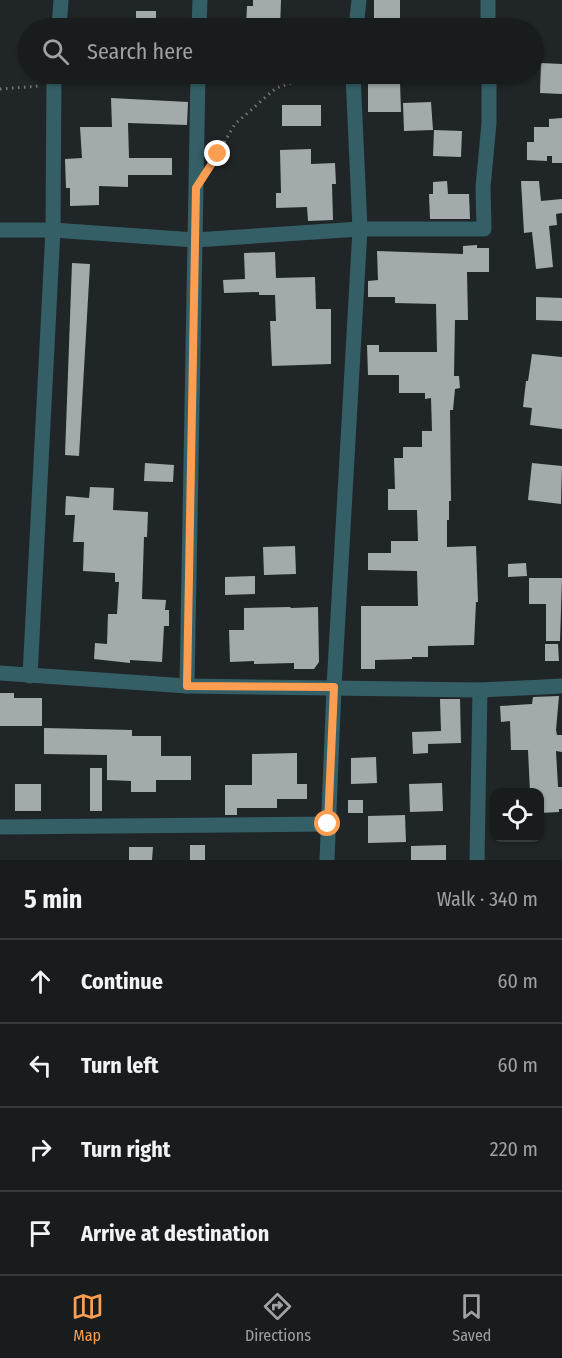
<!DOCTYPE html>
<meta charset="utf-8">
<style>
:root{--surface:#181c1d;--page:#25292a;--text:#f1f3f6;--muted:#9fa1a4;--line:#363a3b;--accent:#fc9e52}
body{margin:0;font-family:"Fira Sans Condensed",sans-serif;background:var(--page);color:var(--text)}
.controls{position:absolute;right:18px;bottom:18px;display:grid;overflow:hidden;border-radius:12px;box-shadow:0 2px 4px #0004}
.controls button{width:54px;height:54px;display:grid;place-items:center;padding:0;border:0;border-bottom:2px solid var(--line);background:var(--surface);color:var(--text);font:30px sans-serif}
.stop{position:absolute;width:18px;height:18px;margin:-14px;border:4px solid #fc9e52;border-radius:50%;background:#fff}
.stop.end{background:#fc9e52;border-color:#fff;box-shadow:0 2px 6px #0008}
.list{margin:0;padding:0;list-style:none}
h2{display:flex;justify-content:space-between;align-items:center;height:78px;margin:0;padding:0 24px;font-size:26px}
h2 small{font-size:20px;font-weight:400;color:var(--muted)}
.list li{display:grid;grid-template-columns:39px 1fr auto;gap:18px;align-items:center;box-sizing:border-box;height:84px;padding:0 24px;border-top:2px solid var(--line)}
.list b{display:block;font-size:22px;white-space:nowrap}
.list em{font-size:20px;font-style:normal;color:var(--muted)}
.icon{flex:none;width:33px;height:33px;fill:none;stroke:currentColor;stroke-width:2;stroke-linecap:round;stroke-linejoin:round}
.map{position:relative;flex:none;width:562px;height:860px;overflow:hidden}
.search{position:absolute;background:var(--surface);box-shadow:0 2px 4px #0004;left:18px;right:18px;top:18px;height:66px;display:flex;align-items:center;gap:15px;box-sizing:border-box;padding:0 21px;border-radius:33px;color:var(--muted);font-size:22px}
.sheet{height:414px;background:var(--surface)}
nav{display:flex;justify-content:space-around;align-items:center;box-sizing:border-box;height:84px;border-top:2px solid var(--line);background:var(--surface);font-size:16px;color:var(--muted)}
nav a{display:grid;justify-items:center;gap:3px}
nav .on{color:var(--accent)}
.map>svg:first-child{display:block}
</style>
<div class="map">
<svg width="562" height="860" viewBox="0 0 562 860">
<rect width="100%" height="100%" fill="#202627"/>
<g fill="#a2aaab">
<path d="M253,0H281L280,28H246L247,6H253Z"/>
<rect x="374" y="0" width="26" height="28"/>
<rect x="136" y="11" width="20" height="17"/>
<path d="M541,63L562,64V94L540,93Z"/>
<path d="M368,82H400L401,112H368Z"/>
<path d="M111,98L188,102L187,125L128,123L129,158H172V175H128V187L99,186V205L70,206V188H66L65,159L82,158L80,127H112Z"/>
<path d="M431,102L433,130L404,131L403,103Z"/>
<rect x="282" y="105" width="39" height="21"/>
<path d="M562,118V163H552V156H547V161L527,160V142H534V127H549V119Z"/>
<path d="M434,130L462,131L461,157L433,156Z"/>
<path d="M311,149V164L335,163L336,184H332L333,220L308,221L307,207L276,208V193H281L280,150Z"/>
<path d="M447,181L448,194H469L470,219H430L429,194H433V182Z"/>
<path d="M521,181H539L541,201L562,199V213L556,214L557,225L549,226L553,267L536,269L532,232L524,233Z"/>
<path d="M477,245V248H489V272H467L468,320H455L454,376H459L460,388L455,389L453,410H450L451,501H449V520H447V547L476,546L478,602H476L474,645L428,646V657H412V659L375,660V669H361V606H418L417,571L368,570V553H391V541H418L417,510H388V489H395L394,458H403V447H422V431H432L431,398L425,399V393H399V375H368L367,345H379V352H437L436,304L395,303V297H368V281L378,280L377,251L463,254V246Z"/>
<path d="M275,252L276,278L315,277L316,309H331V364L272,366L270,321H276L275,295H259V292L224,293L223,280L245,279L244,253Z"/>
<path d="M72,263L90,264L79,456L65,455Z"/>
<path d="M536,297L562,298V321L536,320Z"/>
<path d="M532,354L562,357V429L530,425L532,408L523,407L526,381H528Z"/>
<path d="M145,463L174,465L173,482L144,481Z"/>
<path d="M532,463L562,466L561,504L528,500Z"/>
<path d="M90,487L114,488L113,510L148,512L147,537H144L142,599L166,600L165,610H169V626H164L162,662L130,660V663L94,659L95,643L107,644L108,614H117L119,582H115V573L83,571L84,542H73L75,515H65L66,496L89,498Z"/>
<path d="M295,546L296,574L264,575L263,547Z"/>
<path d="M526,563L527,576L508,577V564Z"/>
<path d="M255,576V594L225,595V577Z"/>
<path d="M529,578H562L560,641H546V604H529Z"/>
<path d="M290,607L291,608L318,607L319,662L314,669H294V663L254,664V661L230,662L229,630H244V608Z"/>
<path d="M545,644H558L559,661H545Z"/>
<path d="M0,693H14V698H42V726H0Z"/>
<path d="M559,696L556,730L557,735H562V752L556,751L558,787H562V809H559V812L540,813V792H530L528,750H511L510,721L501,722L500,706L532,704L533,697Z"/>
<path d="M440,699H460L461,743L428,744V753L413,754L412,732L441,731Z"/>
<path d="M44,728L132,730V736H161V756H191V780H156V792H131V781L107,780V755L44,754Z"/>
<path d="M297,753V784H307V799H277V808H237V815H225V785H252V754Z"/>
<path d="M376,757L377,783L351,784V758Z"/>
<rect x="90" y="768" width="12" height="43"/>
<path d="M442,783L443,811L410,812L409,784Z"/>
<rect x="15" y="784" width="26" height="27"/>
<rect x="348" y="800" width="15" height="13"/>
<path d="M405,815L406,842L368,843V816Z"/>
<rect x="190" y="845" width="15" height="15"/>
<path d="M446,845V860H411V846Z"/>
<path d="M129,847H153L152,860H129Z"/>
</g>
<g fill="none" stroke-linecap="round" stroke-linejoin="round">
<g stroke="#74797a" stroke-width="3" stroke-dasharray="1.5 4.5" stroke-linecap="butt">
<path d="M0,89L40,86"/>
<path d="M212,163L235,124L276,88L319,74"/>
</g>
<g stroke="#345f67" stroke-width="15">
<path d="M488,0V28"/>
<path d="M59,28L61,0"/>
<path d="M199,28L200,0"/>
<path d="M356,28L359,0"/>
<path d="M0,230H53L195,240L360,229H484L483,187L489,123V74"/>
<path d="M0,673L187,686L480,690L562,686"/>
<path d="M30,676L53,230L54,74"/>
<path d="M187,686L198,74"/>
<path d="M0,827L328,824"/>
<path d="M327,860L334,687L360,229L353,74"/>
<path d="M477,860L480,690"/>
</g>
</g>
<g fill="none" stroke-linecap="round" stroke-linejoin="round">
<path stroke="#fc9e52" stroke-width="8" d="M218,154L196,188L187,686L334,687L328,824"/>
</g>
</svg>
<div class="controls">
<button><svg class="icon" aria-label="locate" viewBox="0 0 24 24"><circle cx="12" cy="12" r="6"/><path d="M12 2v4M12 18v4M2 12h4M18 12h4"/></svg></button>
</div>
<div class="stop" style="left:328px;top:824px"></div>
<div class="stop end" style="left:218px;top:154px"></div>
<div class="search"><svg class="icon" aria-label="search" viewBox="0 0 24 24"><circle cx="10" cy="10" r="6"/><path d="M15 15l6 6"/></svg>Search here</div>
</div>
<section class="sheet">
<h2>5 min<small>Walk · 340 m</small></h2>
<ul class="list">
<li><svg class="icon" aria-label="ahead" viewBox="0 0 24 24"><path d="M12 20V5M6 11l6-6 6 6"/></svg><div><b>Continue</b></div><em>60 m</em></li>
<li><svg class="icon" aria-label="left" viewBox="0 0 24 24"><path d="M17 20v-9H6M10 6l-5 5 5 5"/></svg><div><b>Turn left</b></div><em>60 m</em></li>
<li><svg class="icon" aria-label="right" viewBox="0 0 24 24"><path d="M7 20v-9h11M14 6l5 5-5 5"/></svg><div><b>Turn right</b></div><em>220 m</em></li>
<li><svg class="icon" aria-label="arrive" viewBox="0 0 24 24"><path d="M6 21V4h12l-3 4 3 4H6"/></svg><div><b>Arrive at destination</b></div></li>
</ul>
</section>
<nav>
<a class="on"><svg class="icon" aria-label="map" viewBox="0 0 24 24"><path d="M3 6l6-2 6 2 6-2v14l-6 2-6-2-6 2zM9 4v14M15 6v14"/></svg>Map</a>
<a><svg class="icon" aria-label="directions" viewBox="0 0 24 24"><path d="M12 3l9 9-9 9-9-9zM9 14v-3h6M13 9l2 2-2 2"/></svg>Directions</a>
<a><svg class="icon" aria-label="saved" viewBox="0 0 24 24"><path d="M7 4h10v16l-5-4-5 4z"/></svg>Saved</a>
</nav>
